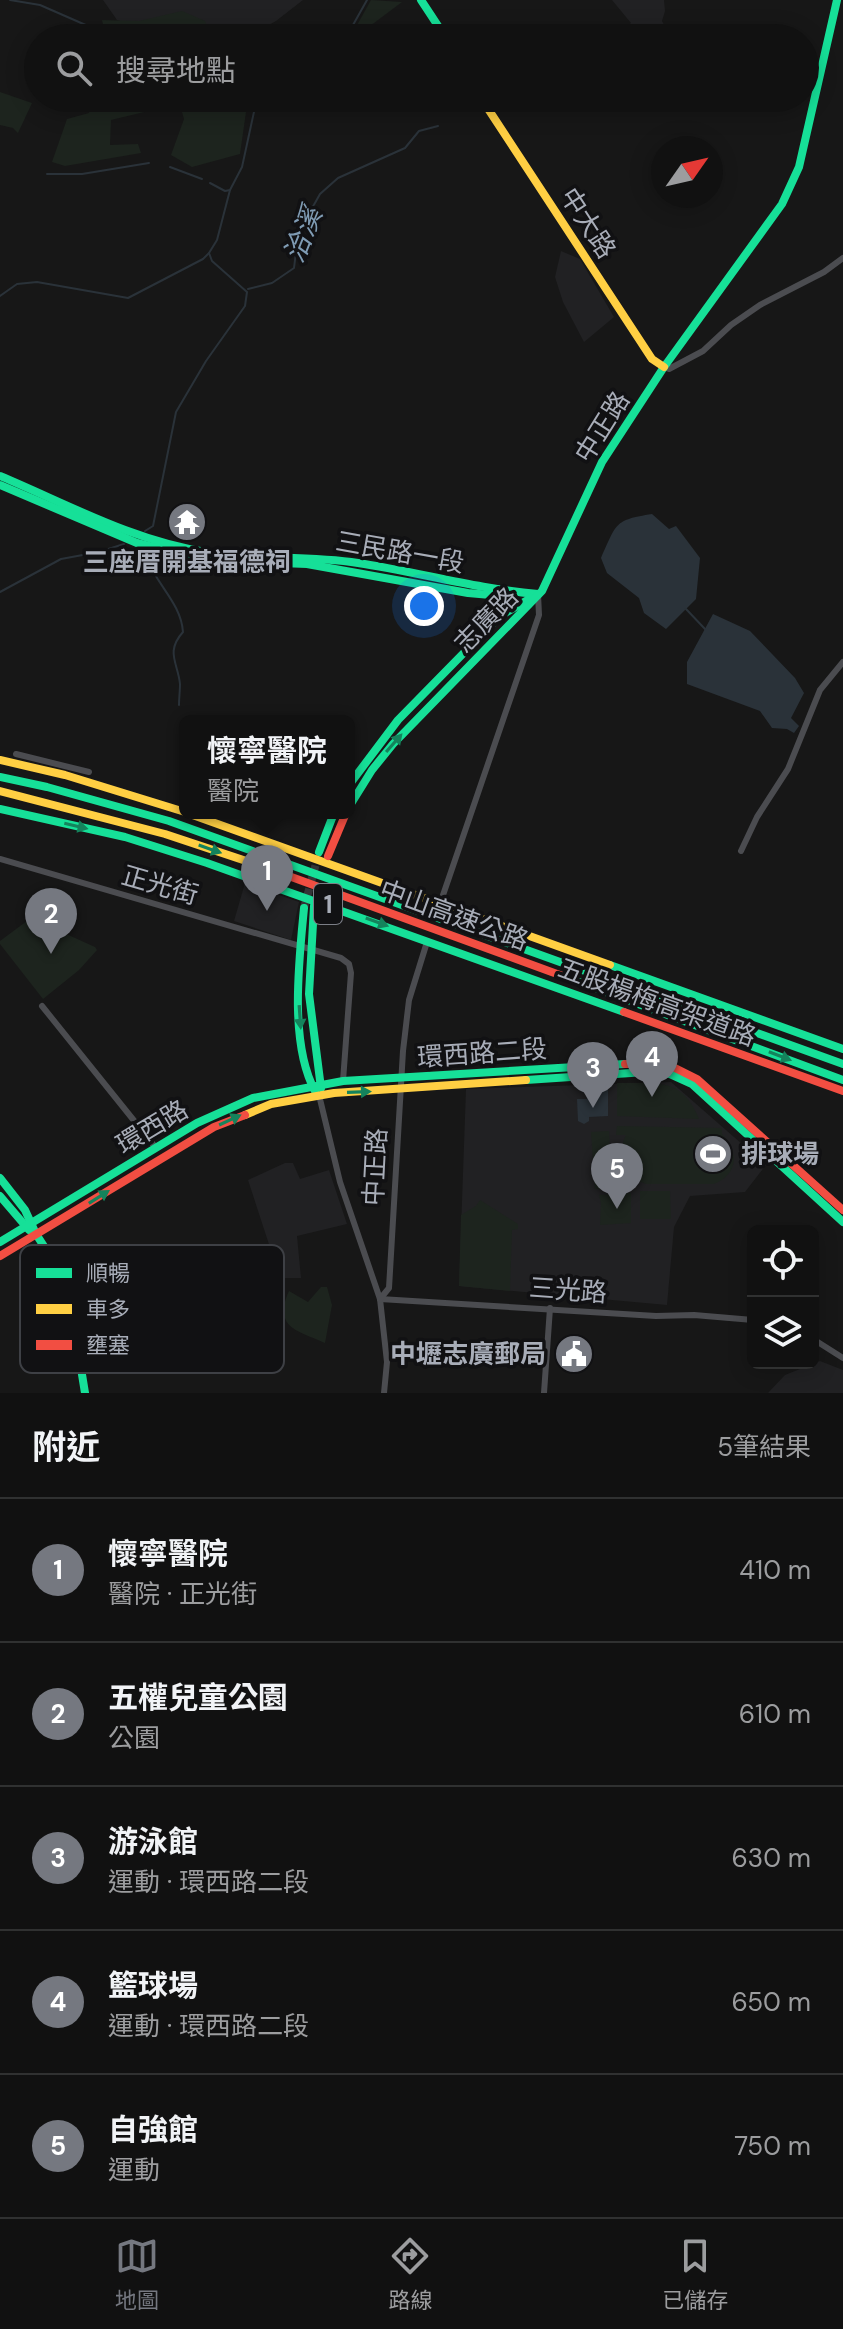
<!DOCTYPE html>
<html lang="zh-TW">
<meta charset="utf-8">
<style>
:root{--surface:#111;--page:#1e1f1f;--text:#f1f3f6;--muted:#9c9d9f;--line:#303131;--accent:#757880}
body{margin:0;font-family:"DM Sans","Noto Sans TC",sans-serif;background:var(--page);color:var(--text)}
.controls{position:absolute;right:24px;bottom:24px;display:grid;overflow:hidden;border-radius:12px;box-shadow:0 4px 20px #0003}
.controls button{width:72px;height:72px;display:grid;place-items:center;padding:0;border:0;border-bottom:2px solid var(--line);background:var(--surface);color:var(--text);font:40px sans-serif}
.compass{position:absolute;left:651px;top:136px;width:72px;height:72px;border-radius:50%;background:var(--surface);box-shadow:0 4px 20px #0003;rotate:56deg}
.you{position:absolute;left:424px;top:606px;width:28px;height:28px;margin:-20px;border:6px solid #fff;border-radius:50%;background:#1a73e8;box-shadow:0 0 0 12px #1a73e833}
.badge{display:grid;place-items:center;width:52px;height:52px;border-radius:50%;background:var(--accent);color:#fff;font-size:26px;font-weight:700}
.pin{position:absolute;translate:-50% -66px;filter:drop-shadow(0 2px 4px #0008)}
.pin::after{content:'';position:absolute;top:42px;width:28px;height:24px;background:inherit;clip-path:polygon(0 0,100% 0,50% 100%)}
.popup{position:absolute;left:179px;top:715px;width:176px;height:104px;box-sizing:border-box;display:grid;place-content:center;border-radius:12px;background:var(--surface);filter:drop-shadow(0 2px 6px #0005);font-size:26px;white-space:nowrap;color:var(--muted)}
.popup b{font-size:30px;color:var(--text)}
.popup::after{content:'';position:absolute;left:50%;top:100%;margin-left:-16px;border:16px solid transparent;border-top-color:var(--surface)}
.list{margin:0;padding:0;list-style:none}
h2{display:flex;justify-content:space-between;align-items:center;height:104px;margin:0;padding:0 32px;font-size:34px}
h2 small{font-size:26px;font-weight:400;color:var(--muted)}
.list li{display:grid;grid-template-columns:52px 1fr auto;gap:24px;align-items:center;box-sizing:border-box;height:144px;padding:0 32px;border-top:2px solid var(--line)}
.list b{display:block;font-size:30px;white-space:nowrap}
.list p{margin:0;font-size:26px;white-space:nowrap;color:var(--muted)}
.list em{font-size:26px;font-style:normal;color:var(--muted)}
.icon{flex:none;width:44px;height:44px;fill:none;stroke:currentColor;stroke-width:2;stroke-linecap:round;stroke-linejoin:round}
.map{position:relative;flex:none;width:843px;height:1393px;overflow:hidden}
.search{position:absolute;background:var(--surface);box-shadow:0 4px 20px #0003;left:24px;right:24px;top:24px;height:88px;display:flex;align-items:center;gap:20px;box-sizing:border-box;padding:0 28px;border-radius:44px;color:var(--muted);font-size:30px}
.sheet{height:824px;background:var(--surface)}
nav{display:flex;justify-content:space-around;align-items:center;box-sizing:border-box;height:112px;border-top:2px solid var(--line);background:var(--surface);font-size:22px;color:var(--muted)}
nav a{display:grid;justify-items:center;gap:4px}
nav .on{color:var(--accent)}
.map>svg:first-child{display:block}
</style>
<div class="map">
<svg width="843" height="1393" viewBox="0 0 843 1393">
<rect width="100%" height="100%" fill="#171717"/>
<g fill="#212123">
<path d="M103,0H303L276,21L245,38H221L217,35L126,23L117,20Z"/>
<path d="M612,0H664L665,11L662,21L671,38H614L631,23Z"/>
<path d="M561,251L580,259L614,317L584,342L563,302L555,277Z"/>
<path d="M245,883L299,902L291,940L234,921Z"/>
<path d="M671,1082L766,1165L745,1192L690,1196L674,1227L667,1305L459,1286L466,1089Z"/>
<path d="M285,1163H293L300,1179L329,1170L347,1224L297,1236L301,1278H280L248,1180Z"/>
<path d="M820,1361L843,1370V1393H768L785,1375Z"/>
</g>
<g fill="#1d241e">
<path d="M371,0L402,2L354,38H324L320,32L342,36L356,27Z"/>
<path d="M182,11L205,21L212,38H106L102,20L139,21Z"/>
<path d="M0,92L32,103L18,133L13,128L0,125Z"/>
<path d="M93,98H155L161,108L111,120L110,145L138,144L141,153L65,166L52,162L67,119L89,113Z"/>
<path d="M178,98H248L240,154L192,167L171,155L184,119Z"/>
<path d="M31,918L95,947L97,950L79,970L43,999L0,944V941Z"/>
<path d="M617,1083C657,1084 682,1076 699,1119L617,1116Z"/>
<path d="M617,1126L722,1128V1134C739,1151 739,1174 714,1184H646C622,1176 615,1157 626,1135H616Z"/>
<path d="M609,1131L612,1188L595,1189L591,1132Z"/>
<path d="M640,1191H670L671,1219H640Z"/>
<path d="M631,1193V1223L600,1225L601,1203L599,1195Z"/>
<path d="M480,1200L518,1224V1229L512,1230L510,1291L459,1286L461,1215L476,1206Z"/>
<path d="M321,1287H327L332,1305L325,1343C299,1331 272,1328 289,1291L308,1302Z"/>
</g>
<g fill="#2a3239">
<path d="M652,514L669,529L676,526L700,558L696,599L666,629L644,613L639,598L607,573L601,558C617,523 614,520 652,514Z"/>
<path d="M713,614L750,631L795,678L804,693L791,718L799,726L794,733L787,729L772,728L760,711L687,684V662Z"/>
<path d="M586,1085H608V1116L589,1117V1121L584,1124L578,1121L577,1099H587Z"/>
</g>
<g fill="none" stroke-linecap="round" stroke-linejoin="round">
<g stroke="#2a3239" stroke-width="2">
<path d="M10,0L40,5L104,33L138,38"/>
<path d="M302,38L321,28L339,34L353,25L367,0"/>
<path d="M170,167L202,179"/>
<path d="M47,174H82L149,163"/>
<path d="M210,183L225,191L230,190"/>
<path d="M248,289L272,283L294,268L296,252L306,219L320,194L338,178L405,148L419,131L438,126"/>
<path d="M0,296L17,284L37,282L128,298L203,259L209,253"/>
<path d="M145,531L153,526L176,412L206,361L245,306L247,292L212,261L209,253L217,240L230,190L242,167L257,98"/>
<path d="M146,555C154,583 181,602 183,632C165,652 178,663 180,684C180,691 179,698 179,705"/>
<path d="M0,592L61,559L99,552L124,544"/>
<path d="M686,609L705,629"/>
</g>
<path stroke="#343537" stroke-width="8" stroke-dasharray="8 4" stroke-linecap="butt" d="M304,908L318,856"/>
<g stroke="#4b4c50" stroke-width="6">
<path d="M664,367L669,369L703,351L731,325L760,305L824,272L843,258"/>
<path d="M16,754L89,772"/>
<path d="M741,851L757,817L788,769L820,690L843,662"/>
<path d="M0,859L341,958L349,964L351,973L343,1081"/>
<path d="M442,898L539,615L538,594"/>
<path d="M42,1006L156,1148"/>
<path d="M319,1095L340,1182L380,1299L387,1362L384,1393"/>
<path d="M380,1299L656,1316L694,1315L753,1320"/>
<path d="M380,1299L389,1288L403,1051L409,1000L427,942"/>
<path d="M813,1339L843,1358"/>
<path d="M544,1393L550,1308"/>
</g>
<g stroke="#16e098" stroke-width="8">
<path d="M421,0L446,38"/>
<path d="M0,476C67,504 133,541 206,552C256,560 307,555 358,563C418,572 477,589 538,594"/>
<path d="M0,485L137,543L204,560L307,564L468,593L514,597"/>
<path d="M0,777L47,787L169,821L843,1064"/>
<path d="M349,785L398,720L500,616L531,598"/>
<path d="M349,807L372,770L393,744L542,591L602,462L664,367L782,204L799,167L837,0"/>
<path d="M0,809L125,837L207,863L624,1012"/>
<path d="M319,852L334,813"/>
<path d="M314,906L309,994L321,1088"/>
<path d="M304,908C299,961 289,1043 315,1091"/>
<path d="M610,965L843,1049"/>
<path d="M568,978L843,1080"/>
<path d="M526,1080L646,1072L670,1074L692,1084L843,1222"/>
<path d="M0,1178L25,1210L36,1234L67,1282L85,1393"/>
<path d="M0,1196L29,1230"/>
<path d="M0,1242L197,1123L253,1098L343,1081L625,1064"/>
</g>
<g stroke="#ffcf43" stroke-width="8">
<path d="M481,98L652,359L664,367"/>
<path d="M0,760L65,775L185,812"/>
<path d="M0,791L165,834L264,867"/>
<path d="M187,813L610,965"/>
<path d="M245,1115L271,1104L334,1093L526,1080"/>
</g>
<g stroke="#f24e42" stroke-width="8">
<path d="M328,856L346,813"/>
<path d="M264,867L568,978"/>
<path d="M624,1012L843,1091"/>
<path d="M625,1064H667L697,1079L843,1210"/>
<path d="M0,1256L214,1127L245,1115"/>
</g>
</g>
<defs><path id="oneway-solid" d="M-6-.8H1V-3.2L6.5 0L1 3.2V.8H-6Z" transform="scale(2)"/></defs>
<g fill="#14835c">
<use href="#oneway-solid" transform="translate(394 743) rotate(-49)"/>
<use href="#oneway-solid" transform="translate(76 826) rotate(13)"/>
<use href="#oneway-solid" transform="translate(210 849) rotate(19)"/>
<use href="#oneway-solid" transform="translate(377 922) rotate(20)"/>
<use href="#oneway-solid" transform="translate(300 1017) rotate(86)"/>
<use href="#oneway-solid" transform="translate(780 1056) rotate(21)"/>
<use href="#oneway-solid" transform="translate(359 1092) rotate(-2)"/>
<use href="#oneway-solid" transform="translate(230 1120) rotate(-25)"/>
<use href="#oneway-solid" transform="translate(99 1197) rotate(-32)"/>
</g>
<defs>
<symbol id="temple-disc" viewBox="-11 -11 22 22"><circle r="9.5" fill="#757880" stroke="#111113"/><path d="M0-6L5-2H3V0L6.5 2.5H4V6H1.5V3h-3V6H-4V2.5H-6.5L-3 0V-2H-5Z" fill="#fff"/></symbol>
<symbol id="stadium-disc" viewBox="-11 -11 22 22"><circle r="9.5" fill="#757880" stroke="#111113"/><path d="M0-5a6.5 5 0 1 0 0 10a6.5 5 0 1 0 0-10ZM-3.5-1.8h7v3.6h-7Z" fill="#fff"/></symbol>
<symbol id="civic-disc" viewBox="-11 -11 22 22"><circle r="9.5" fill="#757880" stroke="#111113"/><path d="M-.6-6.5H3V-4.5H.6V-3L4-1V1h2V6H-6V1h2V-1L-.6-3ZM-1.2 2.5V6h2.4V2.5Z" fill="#fff"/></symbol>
</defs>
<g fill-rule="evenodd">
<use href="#temple-disc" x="165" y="500" width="44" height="44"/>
<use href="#stadium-disc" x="691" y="1132" width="44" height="44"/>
<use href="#civic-disc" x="552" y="1332" width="44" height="44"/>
</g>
<g text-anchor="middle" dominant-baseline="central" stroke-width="7" stroke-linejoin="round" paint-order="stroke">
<rect fill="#111113" stroke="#7b7e86" stroke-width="2" x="314" y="884" width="28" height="40" rx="6"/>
<g font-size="24" font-weight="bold" fill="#a8adb8">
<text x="328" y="904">1</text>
</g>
<g font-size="26" fill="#a8adb8" stroke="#111113">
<text transform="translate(588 223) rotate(57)">中大路</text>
<text transform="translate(602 427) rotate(-58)">中正路</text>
<text transform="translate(400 552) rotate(10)">三民路一段</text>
<text transform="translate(486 620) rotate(-46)">志廣路</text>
<text transform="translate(160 885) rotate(16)">正光街</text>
<text transform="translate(454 915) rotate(20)">中山高速公路</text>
<text transform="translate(657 1002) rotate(20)">五股楊梅高架道路</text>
<text transform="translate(482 1053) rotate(-4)">環西路二段</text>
<text transform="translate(152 1127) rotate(-31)">環西路</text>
<text transform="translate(375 1167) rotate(-87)">中正路</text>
<text transform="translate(568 1290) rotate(4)">三光路</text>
</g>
<g font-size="26" font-weight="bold" fill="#a8adb8" stroke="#111113">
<text x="187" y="562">三座厝開基福德祠</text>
<text x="741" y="1154" text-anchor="start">排球場</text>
<text x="546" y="1354" text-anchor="end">中壢志廣郵局</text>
</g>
<g font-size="28" font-style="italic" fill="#7f9bb3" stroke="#111113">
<text transform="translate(303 235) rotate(-68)">洽溪</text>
</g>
</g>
<rect x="20" y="1245" width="264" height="128" rx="12" fill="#111113" stroke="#3e4045" stroke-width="2"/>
<rect x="36" y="1268" width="36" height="10" fill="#16e098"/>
<rect x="36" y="1304" width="36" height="10" fill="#ffcf43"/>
<rect x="36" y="1340" width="36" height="10" fill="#f24e42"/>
<g font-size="22" fill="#a8adb8">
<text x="86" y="1281">順暢</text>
<text x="86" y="1317">車多</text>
<text x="86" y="1353">壅塞</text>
</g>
</svg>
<div class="controls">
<button><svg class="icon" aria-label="locate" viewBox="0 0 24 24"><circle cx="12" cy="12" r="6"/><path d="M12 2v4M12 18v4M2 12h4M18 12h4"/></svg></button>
<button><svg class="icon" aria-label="layers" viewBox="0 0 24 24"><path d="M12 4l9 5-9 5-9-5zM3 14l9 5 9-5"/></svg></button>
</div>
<svg class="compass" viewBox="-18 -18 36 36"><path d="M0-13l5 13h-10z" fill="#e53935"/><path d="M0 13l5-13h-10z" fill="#9c9d9f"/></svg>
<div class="you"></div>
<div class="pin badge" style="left:267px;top:911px">1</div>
<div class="popup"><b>懷寧醫院</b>醫院</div>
<div class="pin badge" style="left:51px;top:954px">2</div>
<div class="pin badge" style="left:593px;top:1108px">3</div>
<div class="pin badge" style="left:652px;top:1097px">4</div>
<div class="pin badge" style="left:617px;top:1209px">5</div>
<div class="search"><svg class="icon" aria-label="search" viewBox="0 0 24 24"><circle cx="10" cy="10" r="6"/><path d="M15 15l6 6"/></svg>搜尋地點</div>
</div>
<section class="sheet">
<h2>附近<small>5筆結果</small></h2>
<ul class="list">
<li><span class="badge">1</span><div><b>懷寧醫院</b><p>醫院 · 正光街</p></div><em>410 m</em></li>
<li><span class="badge">2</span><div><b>五權兒童公園</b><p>公園</p></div><em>610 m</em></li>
<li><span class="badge">3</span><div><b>游泳館</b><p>運動 · 環西路二段</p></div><em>630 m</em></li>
<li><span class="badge">4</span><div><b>籃球場</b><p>運動 · 環西路二段</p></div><em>650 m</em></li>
<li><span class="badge">5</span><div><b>自強館</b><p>運動</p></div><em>750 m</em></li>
</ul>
</section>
<nav>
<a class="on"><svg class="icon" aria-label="map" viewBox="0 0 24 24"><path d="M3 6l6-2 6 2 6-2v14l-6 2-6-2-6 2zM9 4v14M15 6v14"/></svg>地圖</a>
<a><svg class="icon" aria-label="directions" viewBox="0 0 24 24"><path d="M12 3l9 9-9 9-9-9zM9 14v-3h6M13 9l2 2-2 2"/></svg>路線</a>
<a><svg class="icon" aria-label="saved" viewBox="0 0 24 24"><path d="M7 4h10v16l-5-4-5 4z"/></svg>已儲存</a>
</nav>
